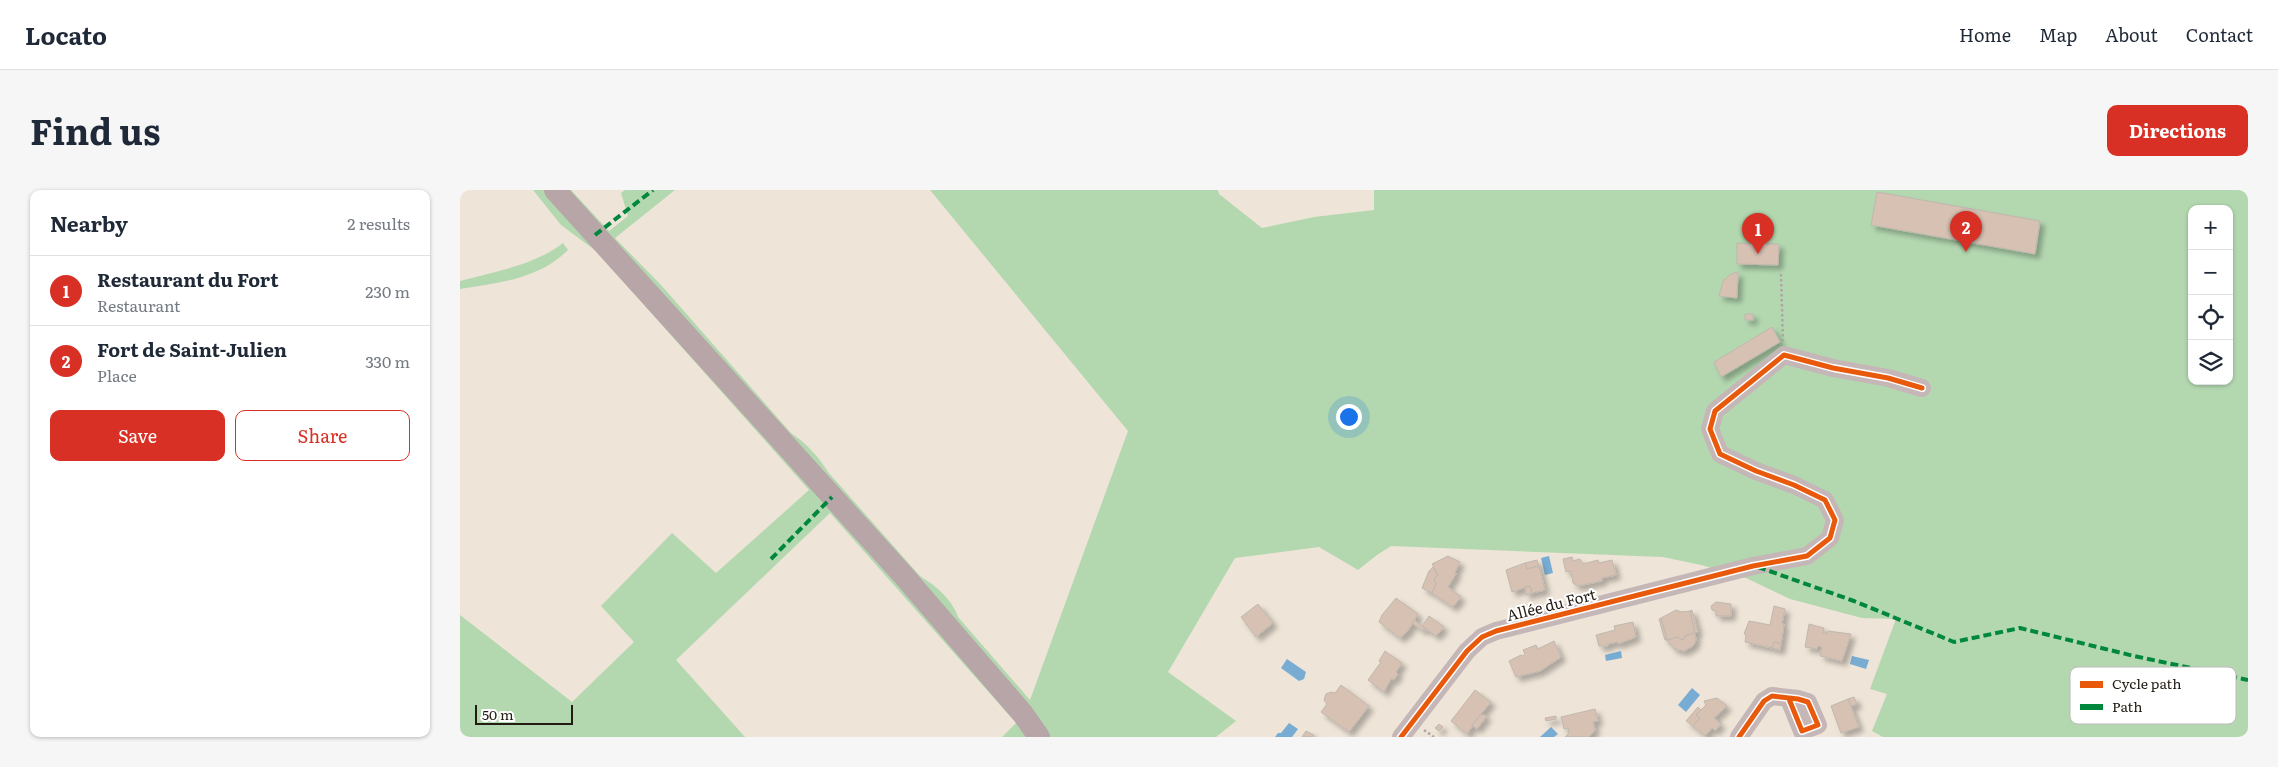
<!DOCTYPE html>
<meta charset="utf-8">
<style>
:root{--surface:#fff;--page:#f6f6f7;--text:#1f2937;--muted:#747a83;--line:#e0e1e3;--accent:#d93025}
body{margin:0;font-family:Literata,serif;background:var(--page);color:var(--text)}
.controls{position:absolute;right:15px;top:15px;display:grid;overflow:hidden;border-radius:10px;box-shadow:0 1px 4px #0004}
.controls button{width:45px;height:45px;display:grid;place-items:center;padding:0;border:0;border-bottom:1px solid var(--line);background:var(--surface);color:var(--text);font:25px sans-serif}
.scale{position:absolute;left:15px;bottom:12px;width:98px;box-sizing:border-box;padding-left:5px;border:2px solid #231c13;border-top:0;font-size:14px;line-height:18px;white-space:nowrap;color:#231c13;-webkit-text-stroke:4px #fff;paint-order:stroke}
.you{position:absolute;left:888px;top:226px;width:18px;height:18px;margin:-12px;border:4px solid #fff;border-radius:50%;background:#1a73e8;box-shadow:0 0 0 8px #1a73e833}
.badge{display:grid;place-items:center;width:32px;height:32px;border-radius:50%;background:var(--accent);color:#fff;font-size:16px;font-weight:700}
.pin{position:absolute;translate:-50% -41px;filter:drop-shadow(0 1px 2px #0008)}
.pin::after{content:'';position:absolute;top:26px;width:18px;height:15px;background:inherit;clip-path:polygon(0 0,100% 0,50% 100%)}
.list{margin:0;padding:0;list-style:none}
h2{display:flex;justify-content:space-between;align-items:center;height:65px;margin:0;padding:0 20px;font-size:21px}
h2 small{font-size:16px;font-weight:400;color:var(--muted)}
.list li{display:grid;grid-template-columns:32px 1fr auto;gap:15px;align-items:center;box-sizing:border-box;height:70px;padding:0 20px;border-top:1px solid var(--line)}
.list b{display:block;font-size:19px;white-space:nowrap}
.list p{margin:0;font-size:16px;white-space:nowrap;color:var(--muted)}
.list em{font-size:16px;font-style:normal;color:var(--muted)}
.actions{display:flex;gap:10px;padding:15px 20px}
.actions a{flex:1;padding:11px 0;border:1px solid var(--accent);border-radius:10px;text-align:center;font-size:18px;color:var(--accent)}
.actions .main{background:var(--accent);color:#fff}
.icon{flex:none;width:28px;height:28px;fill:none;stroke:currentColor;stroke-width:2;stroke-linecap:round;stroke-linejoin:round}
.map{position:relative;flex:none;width:1788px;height:547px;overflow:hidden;border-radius:10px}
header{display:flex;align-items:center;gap:30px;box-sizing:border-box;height:70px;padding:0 25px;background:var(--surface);border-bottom:1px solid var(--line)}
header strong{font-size:24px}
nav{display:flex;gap:28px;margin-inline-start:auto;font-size:18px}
.intro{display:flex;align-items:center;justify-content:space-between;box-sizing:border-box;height:120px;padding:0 30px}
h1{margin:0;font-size:35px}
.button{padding:12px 22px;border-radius:10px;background:var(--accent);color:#fff;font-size:18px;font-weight:700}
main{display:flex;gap:30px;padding:0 30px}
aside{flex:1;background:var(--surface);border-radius:10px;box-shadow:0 1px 4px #0004}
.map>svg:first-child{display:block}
</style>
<header>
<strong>Locato</strong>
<nav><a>Home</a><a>Map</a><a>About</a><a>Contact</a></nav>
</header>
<div class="intro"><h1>Find us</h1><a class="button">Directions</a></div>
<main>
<aside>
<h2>Nearby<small>2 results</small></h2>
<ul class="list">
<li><span class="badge">1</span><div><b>Restaurant du Fort</b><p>Restaurant</p></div><em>230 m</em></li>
<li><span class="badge">2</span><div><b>Fort de Saint-Julien</b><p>Place</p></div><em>330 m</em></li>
</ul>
<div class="actions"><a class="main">Save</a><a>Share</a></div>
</aside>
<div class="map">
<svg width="1788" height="547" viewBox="0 0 1788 547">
<defs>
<filter id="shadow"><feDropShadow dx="4.5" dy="4.5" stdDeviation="2.5" flood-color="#0004"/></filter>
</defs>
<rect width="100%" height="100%" fill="#eee4d7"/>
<g fill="#b3d8b0" fill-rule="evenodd">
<path d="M73,0H111L149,41L168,26L161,3L165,0H215L155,48L201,95L331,243C346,253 359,267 368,282L460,386C476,396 492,409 498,427L570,510L668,241L470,0H758L759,4L802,38L854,27L914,20V0H1788V547H1423L1412,541L1427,504L1410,499L1436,429L1402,428L1330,409L1286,388L1241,375L1203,367L931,356L917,365L898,380L859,357L775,368L708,482L776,531L756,547H542L556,533L370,323L216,470L285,547H0V425L112,512L174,452L141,416L212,343L256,383L349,300L136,61L101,35ZM1732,19H1769V191H1732Z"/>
<path d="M103,53L108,60C79,89 38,93 0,99V91C34,82 75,75 103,53Z"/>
</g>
<g fill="#78acd3">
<path d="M1089,366L1093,383L1085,385L1081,368Z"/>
<path d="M1161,461L1162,468L1146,471L1145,465Z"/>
<path d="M1392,466L1409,470L1406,479L1390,474Z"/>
<path d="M827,469L846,482L844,489L839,491L821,478Z"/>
<path d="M1232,498L1240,505L1226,522L1218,515Z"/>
<path d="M829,533L838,539L832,547H815L818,543H821Z"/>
<path d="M1091,537L1098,544L1094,547H1080Z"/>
</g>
<g fill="#d6c1b3" stroke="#c0b7af" filter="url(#shadow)">
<path d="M1417,2L1580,31L1575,64L1411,35Z"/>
<path d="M1277,53L1319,54L1318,75L1277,74Z"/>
<path d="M1278,82L1277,108L1259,106L1263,91L1271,84Z"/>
<rect x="1285" y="124" width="8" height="6"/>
<path d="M1312,137L1320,152L1261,187L1254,172Z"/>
<path d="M988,366L1000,372L995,382L996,384L988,397L1001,407L993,417L972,403L976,394L974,389L978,385L972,374Z"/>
<path d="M1112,367L1113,371L1120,369L1123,374L1138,370L1139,373L1152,370L1156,385L1142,388V391L1118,396L1113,393L1111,381L1106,382L1103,369Z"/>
<path d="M1077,370L1079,376L1067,379L1065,373Z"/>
<path d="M1065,373L1067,379L1079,376L1085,400L1072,403L1070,396L1052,402L1046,380Z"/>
<path d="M973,377L978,385L974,389L976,394L972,403L962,398L969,381Z"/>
<path d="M1070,396L1072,403L1066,405L1065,397Z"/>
<path d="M936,408L958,424L948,441L940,448L919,432L922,425Z"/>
<path d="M1256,412L1271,414V426H1256V421L1252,420L1251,416Z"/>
<path d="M798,414L813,433L796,447L781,427Z"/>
<path d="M1314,416L1325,419L1322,433L1324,434L1321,454L1314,452L1312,458L1285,452L1286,444H1284L1289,431L1310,435Z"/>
<path d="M1216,420L1222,422L1230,421L1235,443L1225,446V448L1221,450L1218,447L1207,450L1201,428Z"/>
<path d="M1232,420L1238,442L1235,443L1230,421Z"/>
<path d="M969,426L984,437L976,446L962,436Z"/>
<path d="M1201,428L1207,450H1205L1199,429Z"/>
<path d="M954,430L965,438L963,441L952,433Z"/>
<path d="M1173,432L1176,447L1158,454V452L1148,454V456H1139L1136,445L1155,440L1154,436Z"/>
<path d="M1349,434L1364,438L1363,443L1367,444L1368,441L1391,444L1382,471L1360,466L1362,457L1358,456L1357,459L1345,457Z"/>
<path d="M1235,443L1236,450L1233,456L1224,461L1214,459L1207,450L1218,447L1221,450L1225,448V446Z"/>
<path d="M1094,451L1101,467L1080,481L1056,487L1049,471L1061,465L1063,466L1065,464L1063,460L1076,455L1078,459Z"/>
<path d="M1314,452L1321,454L1320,460L1312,458Z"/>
<path d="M925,461L942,473L936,482L938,484L934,490L931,489L924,502L908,490L921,472L919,471Z"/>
<path d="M881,495L909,516L889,542L861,522L867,514L864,510L866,504L871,502L875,503Z"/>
<path d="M1015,500L1031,512L1021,524L1007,544L991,531Z"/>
<path d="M1394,507L1397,514L1391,516L1388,509Z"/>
<path d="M1257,508L1267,516L1254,528L1261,534L1255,541L1252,538L1245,546L1233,536L1240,528L1236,525L1246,515L1244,511Z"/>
<path d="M1388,509L1399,537L1381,543L1371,516Z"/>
<path d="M1238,517L1241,520L1236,525L1240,528L1233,536L1226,531Z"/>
<path d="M1135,519L1138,531L1133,532L1135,540L1129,547H1105L1109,543L1108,538L1104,539L1101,527Z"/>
<path d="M1021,524L1027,526L1017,539L1012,535Z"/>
<path d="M1096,526V529L1086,531L1085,528Z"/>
<path d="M979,534L983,537L979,541L975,538Z"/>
<path d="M846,541L854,545L852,547H842Z"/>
</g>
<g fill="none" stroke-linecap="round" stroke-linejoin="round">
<g stroke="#b0a5a3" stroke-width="2.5" stroke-dasharray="2.5 2.5" stroke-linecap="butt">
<path d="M1321,84L1323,151"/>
<path d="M964,540L974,547"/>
</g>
<g stroke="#c5b6b7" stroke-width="18">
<path d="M941,547L1007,461L1022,447L1036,441L1293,376L1347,366L1370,348L1375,330L1365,310L1334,295L1296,281L1260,264L1250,239L1255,221L1324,165L1373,178L1428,188L1462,198"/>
<path d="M1279,547L1304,511L1312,506L1338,509L1348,512L1358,535L1342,541L1329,509"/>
</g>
<path stroke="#b7a5a7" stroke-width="22" d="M95,0L444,386L563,524L579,547"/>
<g stroke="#00873e" stroke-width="4" stroke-dasharray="8 4" stroke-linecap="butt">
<path d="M135,45L193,0"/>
<path d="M311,369L372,307"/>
<path d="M1298,377L1394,411L1494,452L1560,438L1674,466L1788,490"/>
</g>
<defs>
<g id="cycleway">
<path d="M941,547L1007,461L1022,447L1036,441L1293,376L1347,366L1370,348L1375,330L1365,310L1334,295L1296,281L1260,264L1250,239L1255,221L1324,165L1373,178L1428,188L1462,198"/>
<path d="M1279,547L1304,511L1312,506L1338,509L1348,512L1358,535L1342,541L1329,509"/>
</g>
</defs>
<use href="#cycleway" stroke="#fff" stroke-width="8"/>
<use href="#cycleway" stroke="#e8590c" stroke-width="5"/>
</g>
<g text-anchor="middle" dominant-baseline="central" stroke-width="4" stroke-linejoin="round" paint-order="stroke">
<g font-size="15" fill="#231c13" stroke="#fff">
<text transform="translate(1091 414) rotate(-14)">Allée du Fort</text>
</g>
</g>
<rect x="1610" y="477" width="166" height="57" rx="8" fill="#fff" stroke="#bdbbb8" stroke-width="1"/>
<rect x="1620" y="491" width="23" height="7" fill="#e8590c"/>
<rect x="1620" y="514" width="23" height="6" fill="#00873e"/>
<g font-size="14" fill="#231c13">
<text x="1652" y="499">Cycle path</text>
<text x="1652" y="522">Path</text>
</g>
</svg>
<div class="controls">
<button>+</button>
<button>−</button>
<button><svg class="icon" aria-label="locate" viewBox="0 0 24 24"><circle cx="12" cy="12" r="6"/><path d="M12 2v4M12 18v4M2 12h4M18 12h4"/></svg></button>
<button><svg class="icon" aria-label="layers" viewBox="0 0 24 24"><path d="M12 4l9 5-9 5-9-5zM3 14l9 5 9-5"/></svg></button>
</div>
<div class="scale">50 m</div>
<div class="you"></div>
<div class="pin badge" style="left:1298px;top:64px">1</div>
<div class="pin badge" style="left:1506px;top:62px">2</div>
</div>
</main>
